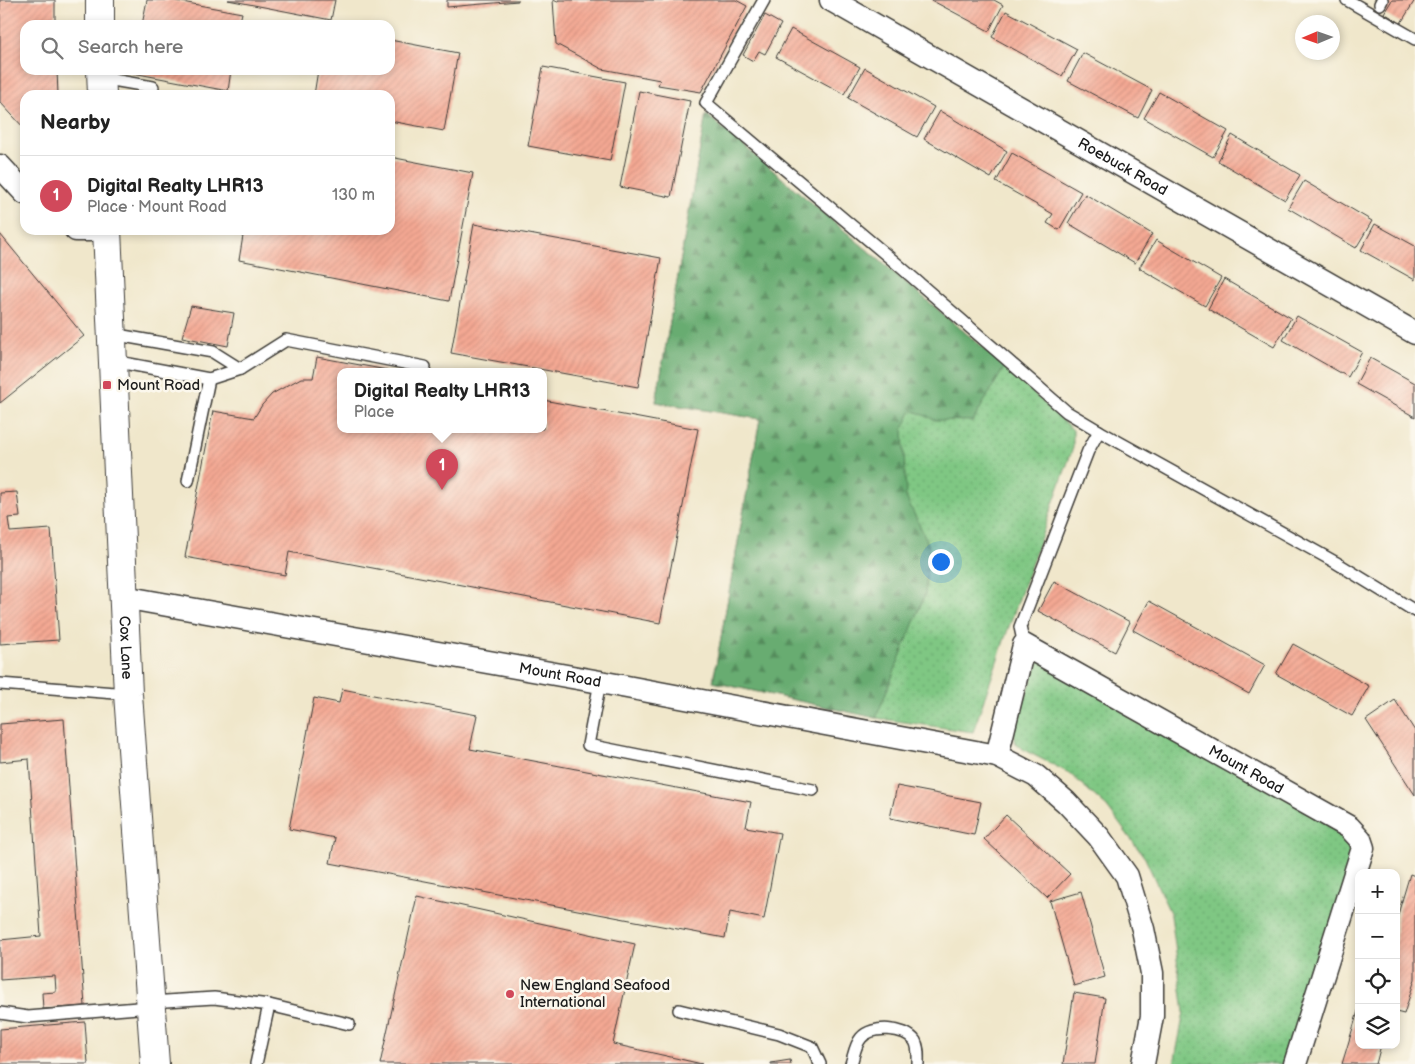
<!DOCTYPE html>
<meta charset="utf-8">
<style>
:root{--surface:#fff;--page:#f2f2f2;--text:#222;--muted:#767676;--line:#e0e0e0;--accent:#d1495b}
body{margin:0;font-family:"Balsamiq Sans",sans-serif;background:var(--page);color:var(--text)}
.controls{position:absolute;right:15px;bottom:15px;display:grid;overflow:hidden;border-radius:10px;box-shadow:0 2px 8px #0003}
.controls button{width:45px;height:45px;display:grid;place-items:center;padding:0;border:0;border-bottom:1px solid var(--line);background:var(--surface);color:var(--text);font:25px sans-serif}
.compass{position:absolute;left:1295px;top:15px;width:45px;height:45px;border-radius:50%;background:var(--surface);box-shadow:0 2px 8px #0003;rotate:268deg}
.you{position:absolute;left:940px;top:561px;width:18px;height:18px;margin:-12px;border:4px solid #fff;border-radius:50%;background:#1a73e8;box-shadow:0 0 0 8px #1a73e833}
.badge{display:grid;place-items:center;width:32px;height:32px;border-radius:50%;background:var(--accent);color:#fff;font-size:16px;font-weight:700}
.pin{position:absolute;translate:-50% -41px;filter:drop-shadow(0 1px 2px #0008)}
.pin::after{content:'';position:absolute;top:26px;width:18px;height:15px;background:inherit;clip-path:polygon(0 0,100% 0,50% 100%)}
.popup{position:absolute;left:337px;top:368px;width:210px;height:65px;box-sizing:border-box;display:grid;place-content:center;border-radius:10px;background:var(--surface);filter:drop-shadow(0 1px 4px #0005);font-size:16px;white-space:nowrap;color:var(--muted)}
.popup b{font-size:19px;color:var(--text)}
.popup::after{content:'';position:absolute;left:50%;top:100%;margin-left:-10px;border:10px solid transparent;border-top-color:var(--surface)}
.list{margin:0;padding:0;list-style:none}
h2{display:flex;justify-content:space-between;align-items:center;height:65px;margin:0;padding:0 20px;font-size:21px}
h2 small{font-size:16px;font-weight:400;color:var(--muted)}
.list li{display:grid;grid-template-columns:32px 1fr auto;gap:15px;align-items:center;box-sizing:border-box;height:80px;padding:0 20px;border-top:1px solid var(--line)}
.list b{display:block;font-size:19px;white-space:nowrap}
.list p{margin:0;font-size:16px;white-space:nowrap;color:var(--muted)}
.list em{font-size:16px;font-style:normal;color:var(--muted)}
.icon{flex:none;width:28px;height:28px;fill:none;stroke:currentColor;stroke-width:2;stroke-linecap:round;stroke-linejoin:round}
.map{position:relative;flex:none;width:1415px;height:1064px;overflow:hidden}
.search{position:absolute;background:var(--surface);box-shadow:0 2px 8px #0003;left:20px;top:20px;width:375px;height:55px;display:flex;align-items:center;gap:12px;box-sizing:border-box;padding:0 18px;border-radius:15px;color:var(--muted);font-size:19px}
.panel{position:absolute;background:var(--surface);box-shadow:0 2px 8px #0003;left:20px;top:90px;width:375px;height:145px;border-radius:15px}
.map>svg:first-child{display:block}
</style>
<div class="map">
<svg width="1415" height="1064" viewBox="0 0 1415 1064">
<defs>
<pattern id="grass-dots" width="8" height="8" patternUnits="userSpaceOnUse" patternTransform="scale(1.25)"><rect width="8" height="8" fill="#7fc783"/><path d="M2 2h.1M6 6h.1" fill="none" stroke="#6daa71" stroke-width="1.8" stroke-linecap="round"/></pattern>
<pattern id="forest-firs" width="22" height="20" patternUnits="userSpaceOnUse" patternTransform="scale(1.25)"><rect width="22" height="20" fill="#67ac71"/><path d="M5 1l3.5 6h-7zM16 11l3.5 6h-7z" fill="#548b5c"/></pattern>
<pattern id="building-hatch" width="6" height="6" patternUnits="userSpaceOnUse" patternTransform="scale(1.25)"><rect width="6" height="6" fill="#f4a893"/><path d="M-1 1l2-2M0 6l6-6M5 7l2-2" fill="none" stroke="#d1907e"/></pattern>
</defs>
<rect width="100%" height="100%" fill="#fbf7ec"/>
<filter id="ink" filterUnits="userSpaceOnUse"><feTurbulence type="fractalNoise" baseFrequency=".02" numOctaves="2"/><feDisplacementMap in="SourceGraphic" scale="10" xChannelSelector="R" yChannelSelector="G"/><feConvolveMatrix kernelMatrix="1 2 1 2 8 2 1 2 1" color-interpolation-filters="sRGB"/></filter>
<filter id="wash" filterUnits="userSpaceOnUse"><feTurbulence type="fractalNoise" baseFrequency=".0096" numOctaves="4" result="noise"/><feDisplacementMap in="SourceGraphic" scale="20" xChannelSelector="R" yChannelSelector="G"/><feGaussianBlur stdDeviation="1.12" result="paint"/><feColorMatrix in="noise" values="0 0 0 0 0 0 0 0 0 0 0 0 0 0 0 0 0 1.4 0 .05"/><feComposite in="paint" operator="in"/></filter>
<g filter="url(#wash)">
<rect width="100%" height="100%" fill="#f0e7cb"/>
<g fill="url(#grass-dots)" stroke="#4e7250">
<path d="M706,114L1005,366L1073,430V448L1006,635L973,732L876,718L713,682L760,419L656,402Z"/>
<path d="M1042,652L1351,834L1358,847L1289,1064H1174L1184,1012L1171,915L1145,858L1107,807L1069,773L1026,751L1016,744L1013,730Z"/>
</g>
<path fill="url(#forest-firs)" stroke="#426446" d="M706,114L1005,366L973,421L935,420L912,410L903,429L906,497L929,545L925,594L876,718L713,682L760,419L656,402Z"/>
<g id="blocks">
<g fill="url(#building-hatch)">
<path d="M0,0H55V25H25V70H57L58,95H25V129L0,102Z"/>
<path d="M147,0H171L242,13L239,25H142Z"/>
<path d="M228,0H335L331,20Z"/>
<path d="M447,0H518V1L447,7Z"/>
<path d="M553,0L558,2V0H736L747,6L701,92L658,85L660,80L602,69L556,44Z"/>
<path d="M931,0H994L1003,5L989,31Z"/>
<path d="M1392,0H1415L1401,23L1384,13Z"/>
<path d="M1006,11L1077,49L1062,76L992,37Z"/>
<path d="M765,15L781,24L765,54L759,51L753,61L743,55Z"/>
<path d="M791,29L860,67L844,94L776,57Z"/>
<path d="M390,40L458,53L444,131L390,121V95H314L318,70H390Z"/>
<path d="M1083,53L1152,90L1138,118L1068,81Z"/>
<path d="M543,67L625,82L610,161L528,146Z"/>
<path d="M865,68L934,107L917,137L848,98Z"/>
<path d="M134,70H231L228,91L133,73Z"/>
<path d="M639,91L690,101L671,197L620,187Z"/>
<path d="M1159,92L1228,131L1213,157L1144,118Z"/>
<path d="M940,111L1007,151L991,178L924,139Z"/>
<path d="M1232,135L1300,175L1285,200L1218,161Z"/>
<path d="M1012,153L1081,192L1059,230L1047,223L1053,214L996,182Z"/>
<path d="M390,157L473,173L449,301L239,260L244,230H390Z"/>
<path d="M1304,181L1372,221L1356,248L1288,208Z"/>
<path d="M1085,194L1152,234L1135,263L1068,223Z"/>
<path d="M474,224L661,258L638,387L451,353Z"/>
<path d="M1375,224L1415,246V280L1361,250Z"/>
<path d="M0,234L84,336L0,403Z"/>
<path d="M1156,240L1221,278L1205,306L1139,268Z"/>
<path d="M1224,279L1291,318L1274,347L1208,309Z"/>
<path d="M191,306L234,313L228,346L182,337Z"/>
<path d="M1297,316L1362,352L1348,377L1283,340Z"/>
<path d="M317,357L387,370L341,371V429H543V400L698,429L660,623L289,552L285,575L185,557L213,411L254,418L262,405L272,394L301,378H313Z"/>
<path d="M1370,358L1415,383V417L1356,384Z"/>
<path d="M17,492L20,517L8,518L10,532L51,529L59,640L0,644V493Z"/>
<path d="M1054,581L1130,622L1115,652L1038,611Z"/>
<path d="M1149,601L1265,665L1249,694L1133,630Z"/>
<path d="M1293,644L1369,686L1352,716L1276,674Z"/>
<path d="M342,689L477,715L470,749L751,802L746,827L780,833L764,919L730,912L725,938L330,863L335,838L289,829L314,698L339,703Z"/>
<path d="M1395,700L1415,731V795L1366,720Z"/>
<path d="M64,719L85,1006L43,1009L42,993L56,992L55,976L0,980V940L41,936L29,759L0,762V724Z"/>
<path d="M897,786L981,802L974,835L890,818Z"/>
<path d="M1006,815L1070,874L1047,898L984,839Z"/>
<path d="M1410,874L1415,876V979L1404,1014L1396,1012V921Z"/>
<path d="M1081,892L1105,977L1074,986L1050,901Z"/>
<path d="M417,896L635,944L613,1044L702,1064H380Z"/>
<path d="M1074,993L1105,998L1095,1064H1063Z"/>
<path d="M1359,1008V1045H1381L1376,1064H1342Z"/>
<path d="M85,1022L88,1064H0V1029Z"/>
<path d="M790,1060L791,1064H771V1063Z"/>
</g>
</g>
</g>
<g filter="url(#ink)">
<use href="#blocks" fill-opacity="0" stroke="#3c3a36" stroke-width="1"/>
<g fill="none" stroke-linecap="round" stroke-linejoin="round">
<defs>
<g id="lane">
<path d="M764,0L706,103L896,263L1067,412L1099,431L1335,562L1415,611"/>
<path d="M1347,0L1415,39"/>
<path d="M1380,4L1382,0"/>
<path d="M101,78L153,87"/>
<path d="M112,334L213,352L240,369L209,379L113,361"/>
<path d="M240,369L286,340L425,367"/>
<path d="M188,481L209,379"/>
<path d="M1024,645L1020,627L1088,451L1099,431"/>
<path d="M600,682L588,745L813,790"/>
<path d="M0,684L128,694"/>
<path d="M150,1002L214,998L269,1005L349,1024"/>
<path d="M679,1010L779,1034L812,1047L820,1064"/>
<path d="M0,1013L28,1017L150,1007"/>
<path d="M256,1064L269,1005"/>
<path d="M851,1064C854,1055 855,1045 861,1038C872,1025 905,1027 915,1041C919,1048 918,1056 918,1064"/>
</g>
<g id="street">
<path id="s1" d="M831,0L1415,333"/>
<path d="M0,166L25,193"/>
<path d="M76,230H91"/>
<path id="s2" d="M123,597L600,682L997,756L1036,776L1066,802L1099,837L1127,876L1143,929L1152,973V1016L1143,1064"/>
<path id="s3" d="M997,756L1024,645L1349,827L1360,839L1363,848L1295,1064"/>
</g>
<g id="secondary">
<path d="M100,0V25"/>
<path d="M101,70L102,95"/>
<path id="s4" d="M107,230L128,694L155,1064"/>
</g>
</defs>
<use href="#lane" stroke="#3c3a36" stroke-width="14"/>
<use href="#street" stroke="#3c3a36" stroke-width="25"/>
<use href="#secondary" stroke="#3c3a36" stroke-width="30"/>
<use href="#lane" stroke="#fff" stroke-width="11"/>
<use href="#street" stroke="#fff" stroke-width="22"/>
<use href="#secondary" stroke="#fff" stroke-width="28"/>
</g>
</g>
<g fill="#d1495b" stroke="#fbf7ec" stroke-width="2">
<rect x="102" y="380" width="10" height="10" rx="2.5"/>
<circle cx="510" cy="994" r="5"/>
</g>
<g text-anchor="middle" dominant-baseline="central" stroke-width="5" stroke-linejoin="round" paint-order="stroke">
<g font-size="15" fill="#1c1c1c" stroke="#fbf7ec">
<text stroke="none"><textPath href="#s1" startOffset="336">Roebuck Road</textPath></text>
<text stroke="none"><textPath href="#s4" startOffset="418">Cox Lane</textPath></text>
<text stroke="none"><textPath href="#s2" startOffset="444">Mount Road</textPath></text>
<text stroke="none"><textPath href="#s3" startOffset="369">Mount Road</textPath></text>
</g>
<g font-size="15" fill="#1c1c1c" stroke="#fbf7ec" text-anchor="start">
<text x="117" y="385">Mount Road</text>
<text x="520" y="985">New England Seafood<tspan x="520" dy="17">International</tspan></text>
</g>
</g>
</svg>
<div class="controls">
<button>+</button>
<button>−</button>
<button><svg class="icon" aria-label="locate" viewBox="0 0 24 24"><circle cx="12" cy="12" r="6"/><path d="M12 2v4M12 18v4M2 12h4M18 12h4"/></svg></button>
<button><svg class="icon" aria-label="layers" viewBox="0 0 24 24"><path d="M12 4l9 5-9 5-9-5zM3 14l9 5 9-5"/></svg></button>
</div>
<svg class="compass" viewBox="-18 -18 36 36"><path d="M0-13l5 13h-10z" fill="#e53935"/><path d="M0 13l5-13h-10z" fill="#767676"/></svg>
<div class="you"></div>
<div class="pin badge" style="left:442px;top:490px">1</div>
<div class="popup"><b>Digital Realty LHR13</b>Place</div>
<div class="search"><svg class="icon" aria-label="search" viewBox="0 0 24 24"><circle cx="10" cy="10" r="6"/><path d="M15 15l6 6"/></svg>Search here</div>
<section class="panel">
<h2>Nearby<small></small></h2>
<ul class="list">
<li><span class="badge">1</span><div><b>Digital Realty LHR13</b><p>Place · Mount Road</p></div><em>130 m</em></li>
</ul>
</section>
</div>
